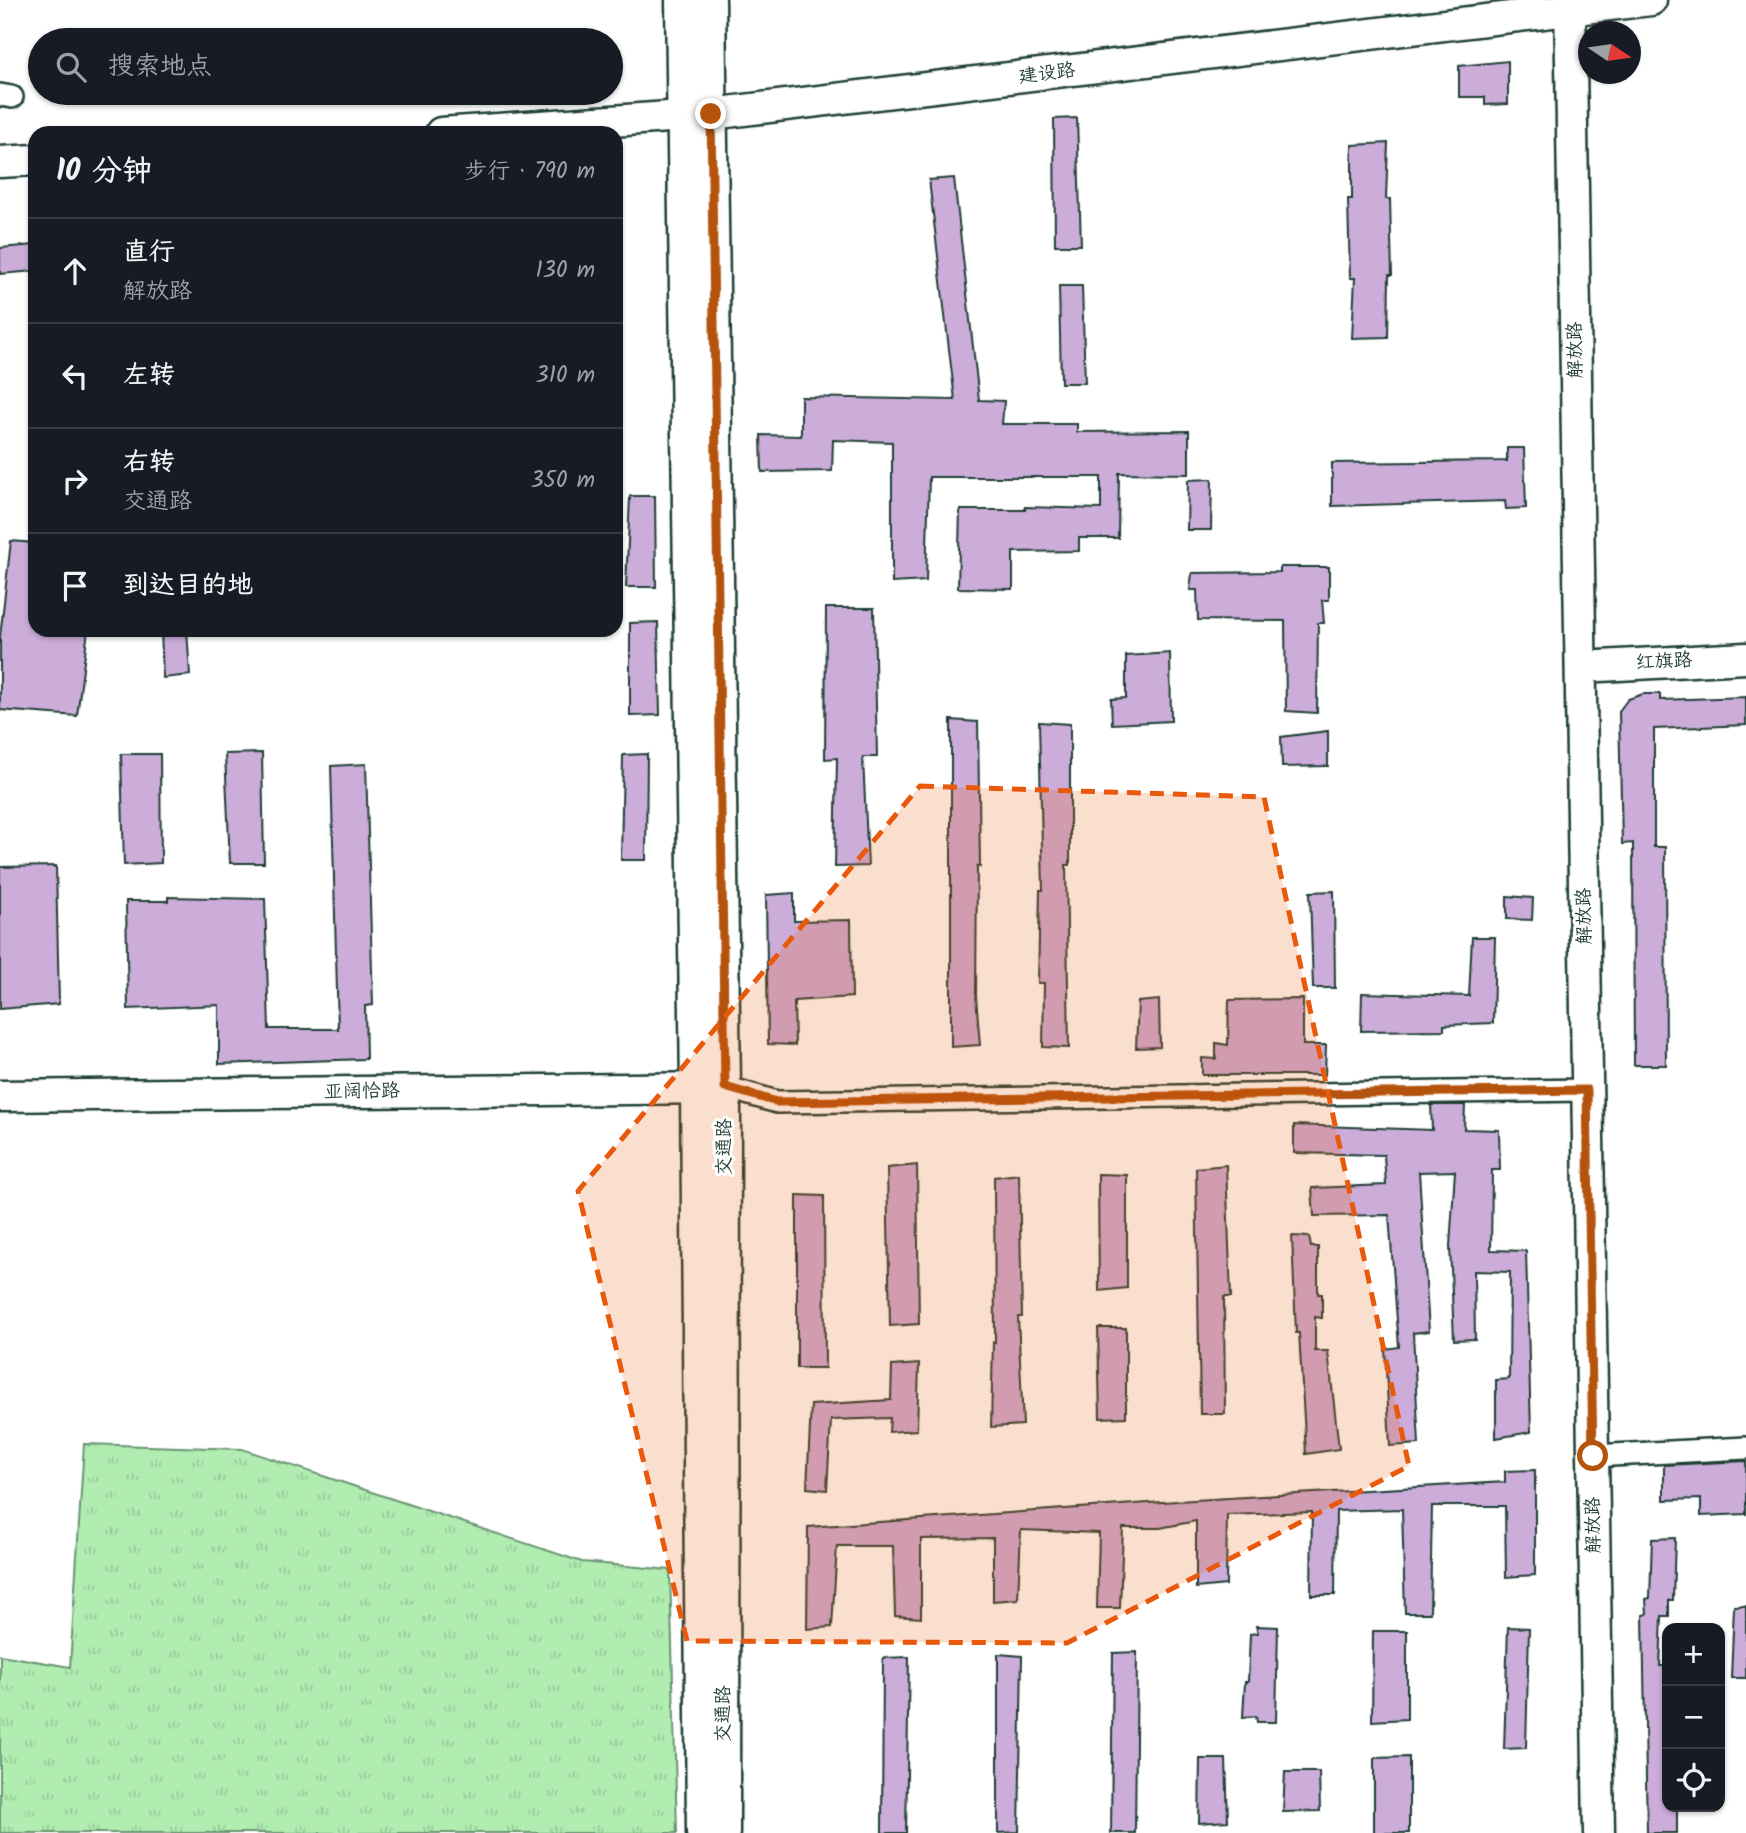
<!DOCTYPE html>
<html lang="zh">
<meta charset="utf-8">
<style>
:root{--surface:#171b24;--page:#242831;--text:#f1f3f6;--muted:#9ea1a6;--line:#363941}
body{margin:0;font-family:Kalam,"LXGW WenKai TC",sans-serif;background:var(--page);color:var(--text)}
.controls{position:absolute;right:21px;bottom:21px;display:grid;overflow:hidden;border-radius:14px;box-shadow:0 2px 5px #0004}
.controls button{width:63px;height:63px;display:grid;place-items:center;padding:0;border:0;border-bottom:2px solid var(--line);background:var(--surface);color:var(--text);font:35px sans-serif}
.compass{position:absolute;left:1578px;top:21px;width:63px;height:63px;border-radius:50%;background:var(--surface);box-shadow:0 2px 5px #0004;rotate:103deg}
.stop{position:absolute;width:21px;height:21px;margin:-16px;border:5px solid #b45309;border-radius:50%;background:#fff}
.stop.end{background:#b45309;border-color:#fff;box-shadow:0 2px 7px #0008}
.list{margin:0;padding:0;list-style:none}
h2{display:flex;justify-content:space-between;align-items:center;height:91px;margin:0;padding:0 28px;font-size:30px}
h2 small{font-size:23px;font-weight:400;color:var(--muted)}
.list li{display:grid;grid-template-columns:46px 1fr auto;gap:21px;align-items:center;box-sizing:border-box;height:105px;padding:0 28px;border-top:2px solid var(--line)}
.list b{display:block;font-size:26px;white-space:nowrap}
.list p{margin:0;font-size:23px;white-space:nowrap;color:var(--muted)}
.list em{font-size:23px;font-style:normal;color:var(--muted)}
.icon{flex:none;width:38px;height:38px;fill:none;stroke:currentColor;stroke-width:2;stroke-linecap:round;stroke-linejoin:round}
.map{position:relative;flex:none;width:1746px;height:1833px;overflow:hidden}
.search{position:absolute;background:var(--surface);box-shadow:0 2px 5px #0004;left:28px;top:28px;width:595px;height:77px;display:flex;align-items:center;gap:18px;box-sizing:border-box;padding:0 24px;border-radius:38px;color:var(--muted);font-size:26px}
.panel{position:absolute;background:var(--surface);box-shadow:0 2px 5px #0004;left:28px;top:126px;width:595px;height:511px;border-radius:21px}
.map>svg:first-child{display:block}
</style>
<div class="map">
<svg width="1746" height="1833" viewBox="0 0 1746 1833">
<defs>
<pattern id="park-tufts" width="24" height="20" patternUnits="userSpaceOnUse" patternTransform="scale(1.75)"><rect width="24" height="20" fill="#b1ecb1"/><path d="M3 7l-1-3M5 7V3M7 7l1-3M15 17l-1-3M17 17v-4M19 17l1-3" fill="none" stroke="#98cb99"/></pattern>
</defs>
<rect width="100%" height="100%" fill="#fff"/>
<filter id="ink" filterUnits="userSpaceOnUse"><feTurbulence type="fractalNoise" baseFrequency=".0143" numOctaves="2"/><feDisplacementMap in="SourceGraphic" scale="14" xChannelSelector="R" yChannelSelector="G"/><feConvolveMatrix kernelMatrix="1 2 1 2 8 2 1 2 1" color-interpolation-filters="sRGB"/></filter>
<g filter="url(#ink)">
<path fill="url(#park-tufts)" stroke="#689472" stroke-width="2" d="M84,1444L242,1449L582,1562L670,1570L677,1833H0V1655L70,1667Z"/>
<g fill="#ccadda" stroke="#1f3d34" stroke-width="2">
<path d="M1508,61V104L1485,105V97H1459V66Z"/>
<path d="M1077,118L1081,245H1055L1054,119Z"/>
<path d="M1388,143L1386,199H1390L1392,275H1389L1388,337L1352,338L1355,278H1350L1348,199H1352V145Z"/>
<path d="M954,178L979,400L1004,401L1002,424H1077V432L1189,431V474L1119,473L1118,538H1079V551L1013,552V589L958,588L960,510H1025V507L1101,509V477H929L926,581L892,583V442L833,440L832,471L762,472L761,435L801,436V397L955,400L929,180Z"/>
<path d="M35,245V271L0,274V248Z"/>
<path d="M1059,286H1082L1085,383H1061Z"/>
<path d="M1507,448H1524L1526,508L1506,509L1505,501L1332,506V463L1507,461Z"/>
<path d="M1212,479L1211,530H1187L1188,480Z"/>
<path d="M630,496H655L656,587H626Z"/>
<path d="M11,541L35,543V630H88L77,716L0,710V637Z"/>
<path d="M1280,567H1329V600H1322L1324,623H1318L1317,713L1286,711L1285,621L1198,620L1197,590H1190L1192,573L1280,572Z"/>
<path d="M826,608H874L877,757H863L868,866L835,867L837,758L825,759Z"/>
<path d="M658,622L660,715L630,716V623Z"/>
<path d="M161,630H187L190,675L163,678Z"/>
<path d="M1170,653L1171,721L1112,724L1111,699L1126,698V656Z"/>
<path d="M1643,694H1660V700L1746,697V725L1654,729V847H1665L1666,1065H1634L1633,843L1622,844L1619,711L1628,699Z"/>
<path d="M951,720L978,722L980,867L977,866L976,996L980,1045L951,1047Z"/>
<path d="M1039,722L1070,724V865H1066L1069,1048L1043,1047L1044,983H1038L1040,890H1043Z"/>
<path d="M1328,731V766L1282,767L1281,737Z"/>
<path d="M262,753L264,863H230L225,754Z"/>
<path d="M121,754H160L161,863L124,865Z"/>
<path d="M647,754L646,860H621L623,755Z"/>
<path d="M366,764L373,1005L365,1006L366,1059L219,1064V1005L128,1009L126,901H168V897L265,899L269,1029H338L331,766Z"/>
<path d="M56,866L59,1004L0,1009V867Z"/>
<path d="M1334,891L1335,988H1313L1310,892Z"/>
<path d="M794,893V921L851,920L852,997L794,1001L795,1045L768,1044L766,895Z"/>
<path d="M1507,896L1533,898L1532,920L1507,919Z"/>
<path d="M1472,937H1495L1493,1023L1444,1025V1030L1361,1031L1362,993L1469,996Z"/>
<path d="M1303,999V1045H1326L1325,1075H1202V1058L1216,1059V1043L1228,1045L1229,1000Z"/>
<path d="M1159,1000L1160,1047L1136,1048L1138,1002Z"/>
<path d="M1431,1105H1465L1464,1129L1499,1130L1500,1170H1492L1491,1250L1526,1251L1531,1432L1496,1438V1380L1509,1379L1510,1272L1474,1271L1475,1339L1454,1340L1450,1246L1455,1171L1419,1172L1429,1331L1413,1333L1419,1444L1390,1446L1385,1349L1399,1347L1389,1215L1314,1216L1312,1188L1386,1185L1384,1155L1294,1153V1125L1432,1130Z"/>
<path d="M917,1165L919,1324L890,1326L887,1168Z"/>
<path d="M1226,1165L1231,1297H1224L1225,1414H1200L1196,1168Z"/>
<path d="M1019,1174L1022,1317H1018L1023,1425L991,1427L993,1342H995L994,1177Z"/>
<path d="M1098,1174L1127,1175V1288L1099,1291Z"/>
<path d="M797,1195L824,1196L825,1368H797Z"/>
<path d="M1292,1236L1309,1237L1311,1247H1318V1294H1322V1318L1315,1317V1351H1328L1339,1449L1306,1454L1299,1333H1296Z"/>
<path d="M1098,1328H1126V1417L1100,1418Z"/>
<path d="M919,1364L917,1430L889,1432L890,1418L831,1420L827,1490L807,1488L811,1405L891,1400L892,1366Z"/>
<path d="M1746,1461V1514L1701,1516V1499L1664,1500V1465Z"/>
<path d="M1535,1470V1575L1506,1577L1505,1506H1432L1430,1613H1405L1402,1509L1336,1511L1335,1595H1311L1312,1512L1227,1515L1226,1585L1196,1588V1521L1160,1528H1123L1120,1608H1097L1099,1533L1021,1530L1018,1599L993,1601V1538L921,1539V1618L895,1616L893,1546H837L832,1627L807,1629L808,1527L1177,1501L1505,1482V1471Z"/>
<path d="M1675,1538L1673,1600H1669V1616H1662L1660,1666H1667V1807H1677V1833H1647L1643,1615L1647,1614L1646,1599L1650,1598L1652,1539Z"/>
<path d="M1734,1606H1746V1678H1731Z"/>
<path d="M1256,1626L1278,1627L1276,1722H1257L1256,1716L1243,1717L1245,1682H1248L1250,1634L1258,1633Z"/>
<path d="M1508,1627L1529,1628L1526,1748L1504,1749Z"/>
<path d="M1373,1631H1407V1719L1372,1721Z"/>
<path d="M1137,1652L1135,1833H1111L1113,1653Z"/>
<path d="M998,1654L1022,1656L1019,1832L998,1833Z"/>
<path d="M909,1657L906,1833H882L883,1658Z"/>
<path d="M1409,1757V1833H1374V1758Z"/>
<path d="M1200,1759H1226L1228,1821L1199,1823Z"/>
<path d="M1285,1772H1319L1320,1811L1283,1812Z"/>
</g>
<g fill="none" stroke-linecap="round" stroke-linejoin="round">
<defs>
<g id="street">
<path d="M0,95L12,97"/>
<path d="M725,1087L777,1102L1588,1090"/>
<path d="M1593,1456L1746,1448"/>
</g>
<g id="secondary">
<path d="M681,0L696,1088L702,1833"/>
<path d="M710,0L725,1087L724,1833"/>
<path d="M1570,0L1599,1833"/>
<path d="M441,133L711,114L1651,0"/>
<path d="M0,162L35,160"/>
<path d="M1582,667L1746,658"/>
<path d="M0,1096L714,1088"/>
</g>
</defs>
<use href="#street" stroke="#1f3d34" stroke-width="26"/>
<use href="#secondary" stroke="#1f3d34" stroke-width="35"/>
<use href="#street" stroke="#fff" stroke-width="21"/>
<use href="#secondary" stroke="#fff" stroke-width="30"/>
</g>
</g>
<g fill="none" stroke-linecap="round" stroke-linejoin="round" filter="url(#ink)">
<path stroke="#b45309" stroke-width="9" d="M711,114L725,1087L777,1102L1587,1090L1593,1456"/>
</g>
<path fill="#e8590c" fill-opacity="0.2" stroke="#e8590c" stroke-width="5" stroke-dasharray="14 9" stroke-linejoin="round" d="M920,786L1264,797L1409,1466L1067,1643L687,1641L578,1191Z"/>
<g text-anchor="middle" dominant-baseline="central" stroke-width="6" stroke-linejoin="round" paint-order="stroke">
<g font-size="19" fill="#1f3d34" stroke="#fff">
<text transform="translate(1047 74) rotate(-7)">建设路</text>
<text transform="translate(1576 350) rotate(-91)">解放路</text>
<text transform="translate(1664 662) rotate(-3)">红旗路</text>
<text transform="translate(1585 916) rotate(-91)">解放路</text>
<text transform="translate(362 1092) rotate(-1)">亚阔恰路</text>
<text transform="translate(725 1147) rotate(-90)">交通路</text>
<text transform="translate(1594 1525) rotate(-91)">解放路</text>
<text transform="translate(724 1714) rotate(-90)">交通路</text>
</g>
</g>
</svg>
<div class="controls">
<button>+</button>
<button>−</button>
<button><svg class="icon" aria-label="locate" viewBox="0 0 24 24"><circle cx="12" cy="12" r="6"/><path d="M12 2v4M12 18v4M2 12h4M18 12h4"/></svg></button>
</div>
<svg class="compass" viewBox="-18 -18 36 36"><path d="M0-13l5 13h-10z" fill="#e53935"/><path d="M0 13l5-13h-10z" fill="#9ea1a6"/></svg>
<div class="stop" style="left:1593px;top:1456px"></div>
<div class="stop end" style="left:711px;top:114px"></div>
<div class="search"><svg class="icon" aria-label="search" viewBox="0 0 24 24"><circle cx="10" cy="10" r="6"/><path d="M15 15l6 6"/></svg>搜索地点</div>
<section class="panel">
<h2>10 分钟<small>步行 · 790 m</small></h2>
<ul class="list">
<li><svg class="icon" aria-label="ahead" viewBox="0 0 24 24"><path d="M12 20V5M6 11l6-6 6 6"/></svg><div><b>直行</b><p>解放路</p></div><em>130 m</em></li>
<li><svg class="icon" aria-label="left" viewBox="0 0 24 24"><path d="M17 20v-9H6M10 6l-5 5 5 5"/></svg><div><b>左转</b></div><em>310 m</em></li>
<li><svg class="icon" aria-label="right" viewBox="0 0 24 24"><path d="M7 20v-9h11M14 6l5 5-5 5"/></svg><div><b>右转</b><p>交通路</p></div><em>350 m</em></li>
<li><svg class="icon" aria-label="arrive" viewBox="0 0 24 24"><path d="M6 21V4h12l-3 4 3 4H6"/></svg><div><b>到达目的地</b></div></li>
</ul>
</section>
</div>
